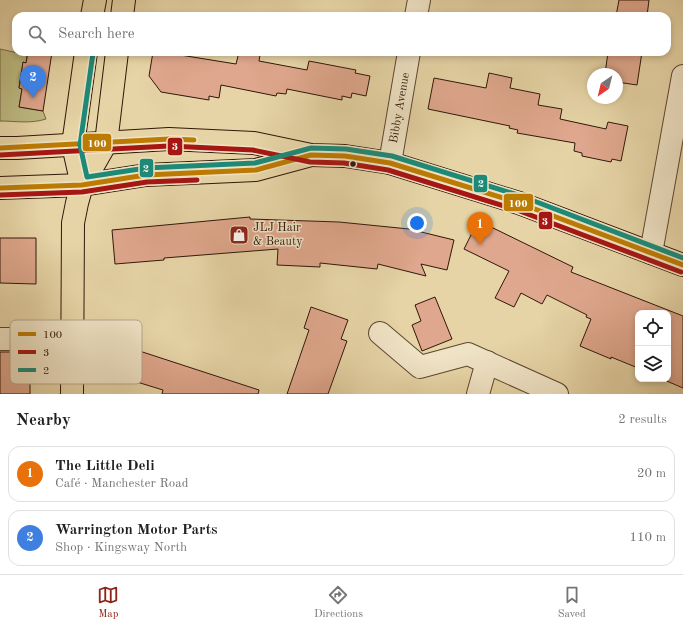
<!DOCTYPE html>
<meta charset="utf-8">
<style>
:root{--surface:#fff;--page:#f2f2f2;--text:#202124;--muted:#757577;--line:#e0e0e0;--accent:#8f2418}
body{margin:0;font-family:"Old Standard TT",serif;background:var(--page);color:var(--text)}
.controls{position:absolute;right:12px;bottom:12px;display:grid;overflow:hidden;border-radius:8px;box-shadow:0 2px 6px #0003}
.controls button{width:36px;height:36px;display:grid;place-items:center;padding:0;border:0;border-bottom:1px solid var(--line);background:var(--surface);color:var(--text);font:20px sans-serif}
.compass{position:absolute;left:587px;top:68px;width:36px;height:36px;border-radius:50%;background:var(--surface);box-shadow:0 2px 6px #0003;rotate:215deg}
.you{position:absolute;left:417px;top:223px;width:14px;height:14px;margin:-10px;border:3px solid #fff;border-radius:50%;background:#1a73e8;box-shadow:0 0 0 6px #1a73e833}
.badge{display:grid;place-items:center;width:26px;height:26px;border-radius:50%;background:var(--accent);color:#fff;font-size:13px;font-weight:700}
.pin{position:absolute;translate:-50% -33px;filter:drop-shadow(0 1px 2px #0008)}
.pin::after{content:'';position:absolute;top:21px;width:14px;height:12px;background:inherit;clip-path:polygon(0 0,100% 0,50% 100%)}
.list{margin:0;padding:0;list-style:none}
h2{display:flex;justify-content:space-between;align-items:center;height:52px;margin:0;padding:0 16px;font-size:17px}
h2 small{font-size:13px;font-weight:400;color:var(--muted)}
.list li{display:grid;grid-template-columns:26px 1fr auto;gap:12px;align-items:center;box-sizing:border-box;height:56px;margin:0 8px 8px;padding:0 8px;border:1px solid var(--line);border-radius:12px}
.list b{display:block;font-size:15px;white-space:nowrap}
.list p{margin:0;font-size:13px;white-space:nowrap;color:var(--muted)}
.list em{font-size:13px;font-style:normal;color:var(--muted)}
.icon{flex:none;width:22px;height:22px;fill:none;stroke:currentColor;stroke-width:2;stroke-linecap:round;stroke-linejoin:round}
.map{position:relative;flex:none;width:683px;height:394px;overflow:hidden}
.search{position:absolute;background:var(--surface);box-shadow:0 2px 6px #0003;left:12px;right:12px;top:12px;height:44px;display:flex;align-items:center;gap:10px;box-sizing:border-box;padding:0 14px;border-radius:12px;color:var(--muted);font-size:15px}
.sheet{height:180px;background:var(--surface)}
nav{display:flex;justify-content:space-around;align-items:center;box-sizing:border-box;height:56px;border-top:1px solid var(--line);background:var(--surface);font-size:11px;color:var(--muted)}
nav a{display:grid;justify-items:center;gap:2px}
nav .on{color:var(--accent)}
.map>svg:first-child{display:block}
</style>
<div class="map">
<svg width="683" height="394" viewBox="0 0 683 394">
<rect width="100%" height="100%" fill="#e6d4a6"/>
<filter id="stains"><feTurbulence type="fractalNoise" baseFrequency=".005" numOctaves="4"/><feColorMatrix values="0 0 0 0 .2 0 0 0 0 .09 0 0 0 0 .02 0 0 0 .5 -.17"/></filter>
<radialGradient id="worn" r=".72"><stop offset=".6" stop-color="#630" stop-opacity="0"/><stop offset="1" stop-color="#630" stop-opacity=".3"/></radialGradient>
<path fill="#bdba81" stroke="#776845" d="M0,49L27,55L26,63L23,62L19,88L22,89L19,107L43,111L46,119C31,124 15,121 0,121Z"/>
<g fill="#dfa78d" stroke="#311709">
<path d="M619,0H649L647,16H616Z"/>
<path d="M28,52H52L43,111L19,107L22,89L19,88L23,62L26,63Z"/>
<path d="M153,52H174V54L236,64L239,52H242L260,55L259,61L307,70L309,61L356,70L355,73L370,76L366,96L352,93L351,98L342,96V100L287,89L286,94L277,93L276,96L221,85L219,98L209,96V100L161,92L149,76Z"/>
<path d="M608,52H642L637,85L617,82V74H605Z"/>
<path d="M489,73L512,78L510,88L540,94L538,105L562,109L560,119L606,129L608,122L628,126L621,161L612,159L611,162L582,156V153L574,151L575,143L517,133L518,130L509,128L510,126L428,109L434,78L486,88Z"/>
<path d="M250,217V219L339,222L409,229L454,240L447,270L421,264L426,276L378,264L377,269L320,263V267L277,265L278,249L164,258V260L115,264L112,230Z"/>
<path d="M480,226L488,229L489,226L573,267L571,272L683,316V388L662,379H668V313H638V368L611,357V359L580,346L591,319L586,317L587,315L547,295L542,304L521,293L514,307L495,298L509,271L464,249L475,227L478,229Z"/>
<path d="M0,238H36V284L0,283Z"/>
<path d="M435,297L452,339L422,351L412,325L421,321L415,305Z"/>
<path d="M311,307L348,320L341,339L347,341L328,394H287L309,330L304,328Z"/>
<path d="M121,345L259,390L258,394H162L163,390L111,374Z"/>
<rect x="0" y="352" width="30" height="42"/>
</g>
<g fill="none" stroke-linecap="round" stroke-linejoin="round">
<defs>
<g id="minor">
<path d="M416,16L419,0"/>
<path d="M390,163L409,52"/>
<path d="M651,253L683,76"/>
<path d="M380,333L420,367L468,354L557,394"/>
<path d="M0,339H73"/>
<path d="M478,394L487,362"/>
</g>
<g id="major">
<path d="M92,16L95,0"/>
<path d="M122,16L124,0"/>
<path d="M0,148H17L169,139L254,143L311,155L345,156L390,163L519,203L683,265"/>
<path d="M82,185L73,145L86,52"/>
<path d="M0,188L82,185L146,175L256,170L308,156"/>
<path d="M72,394L73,223L77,203L82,185L106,143L117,52"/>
</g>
</defs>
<use href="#minor" stroke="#5e4630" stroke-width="24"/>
<use href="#major" stroke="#311709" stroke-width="24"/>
<use href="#minor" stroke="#efe3c5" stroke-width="22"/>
<use href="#major" stroke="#e6d4a6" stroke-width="22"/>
<defs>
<g id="bus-1">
<path d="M0,148L169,139L194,140"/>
<path d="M0,188L82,185L146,175L256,170L311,155L345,156L390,163L519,203L683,265"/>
</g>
<g id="bus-2">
<path d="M0,155L169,146L253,150L310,162L344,163L388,170L517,210L681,272"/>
<path d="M0,195L82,192L147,182L197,180"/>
</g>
<path id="bus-3" d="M93,53L80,145L87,177L146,168L255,163L311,148L346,149L392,156L521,196L683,258"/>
</defs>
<use href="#bus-1" stroke="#efe3c5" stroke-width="8"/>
<use href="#bus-2" stroke="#efe3c5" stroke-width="8"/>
<use href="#bus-3" stroke="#efe3c5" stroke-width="8"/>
<use href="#bus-1" stroke="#bc7b03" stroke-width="5"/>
<use href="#bus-2" stroke="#a61612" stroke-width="5"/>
<use href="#bus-3" stroke="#1d8a77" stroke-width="5"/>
</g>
<defs>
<symbol id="shop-square" viewBox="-11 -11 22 22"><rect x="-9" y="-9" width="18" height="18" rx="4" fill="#8f2418" stroke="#efe3c5"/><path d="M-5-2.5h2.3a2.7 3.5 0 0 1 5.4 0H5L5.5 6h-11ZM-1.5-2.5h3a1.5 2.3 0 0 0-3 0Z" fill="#fff"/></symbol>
</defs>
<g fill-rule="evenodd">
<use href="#shop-square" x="228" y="224" width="22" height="22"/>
</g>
<circle fill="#311709" stroke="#efe3c5" stroke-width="1.5" cx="353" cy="164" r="3.5"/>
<g text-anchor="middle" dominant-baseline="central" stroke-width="3" stroke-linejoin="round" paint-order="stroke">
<g font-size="12" fill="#311709" stroke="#efe3c5">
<text transform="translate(400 108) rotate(-80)">Bibby Avenue</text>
</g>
<g font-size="12" fill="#311709" stroke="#efe3c5" text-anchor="start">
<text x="253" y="228">JLJ Hair<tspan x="253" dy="14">&amp; Beauty</tspan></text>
</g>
</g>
<rect x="10" y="320" width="132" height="64" rx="6" fill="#efe3c5" stroke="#b6a68d" stroke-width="1"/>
<rect x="18" y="332" width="18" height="4" fill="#bc7b03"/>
<rect x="18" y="350" width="18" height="4" fill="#a61612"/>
<rect x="18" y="368" width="18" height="4" fill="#1d8a77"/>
<g font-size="11" fill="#311709">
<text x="43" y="338">100</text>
<text x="43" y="356">3</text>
<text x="43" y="374">2</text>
</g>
<g stroke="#efe3c5" stroke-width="1.5">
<rect x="82" y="133" width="30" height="19" rx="4" fill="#bc7b03"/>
<rect x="167" y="137" width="16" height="19" rx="4" fill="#a61612"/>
<rect x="139" y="158" width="15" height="20" rx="4" fill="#1d8a77"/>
<rect x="473" y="174" width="15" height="19" rx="4" fill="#1d8a77"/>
<rect x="503" y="193" width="31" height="19" rx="4" fill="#bc7b03"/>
<rect x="538" y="211" width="15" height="19" rx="4" fill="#a61612"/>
</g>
<g font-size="11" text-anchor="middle" font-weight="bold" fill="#fff">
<text x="97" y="147">100</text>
<text x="175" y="150">3</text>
<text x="146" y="172">2</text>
<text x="481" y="187">2</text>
<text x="518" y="207">100</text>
<text x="545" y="225">3</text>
</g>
<rect width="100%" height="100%" filter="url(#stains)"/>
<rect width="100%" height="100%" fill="url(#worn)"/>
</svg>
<div class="controls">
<button><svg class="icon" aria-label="locate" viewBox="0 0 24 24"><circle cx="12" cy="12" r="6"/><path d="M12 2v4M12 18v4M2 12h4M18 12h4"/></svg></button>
<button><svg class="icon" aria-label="layers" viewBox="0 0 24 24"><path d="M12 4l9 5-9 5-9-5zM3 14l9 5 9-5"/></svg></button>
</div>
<svg class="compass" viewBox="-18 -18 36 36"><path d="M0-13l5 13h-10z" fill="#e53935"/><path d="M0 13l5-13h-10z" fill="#757577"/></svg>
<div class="you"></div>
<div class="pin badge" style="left:480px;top:245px;background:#e8710a">1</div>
<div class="pin badge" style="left:33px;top:98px;background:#3f7fe0">2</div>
<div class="search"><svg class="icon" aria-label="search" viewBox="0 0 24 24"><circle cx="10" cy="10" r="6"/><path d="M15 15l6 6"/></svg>Search here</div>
</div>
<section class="sheet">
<h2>Nearby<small>2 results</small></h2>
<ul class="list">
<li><span class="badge" style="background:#e8710a">1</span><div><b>The Little Deli</b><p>Café · Manchester Road</p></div><em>20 m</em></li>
<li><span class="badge" style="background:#3f7fe0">2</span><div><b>Warrington Motor Parts</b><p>Shop · Kingsway North</p></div><em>110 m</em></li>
</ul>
</section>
<nav>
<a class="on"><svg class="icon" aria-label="map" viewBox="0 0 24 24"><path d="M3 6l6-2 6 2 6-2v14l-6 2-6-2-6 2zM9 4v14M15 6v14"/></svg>Map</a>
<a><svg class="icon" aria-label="directions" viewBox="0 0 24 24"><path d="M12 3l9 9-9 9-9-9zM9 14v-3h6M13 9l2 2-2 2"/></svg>Directions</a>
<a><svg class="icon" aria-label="saved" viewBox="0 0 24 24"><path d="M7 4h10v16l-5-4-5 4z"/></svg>Saved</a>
</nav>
